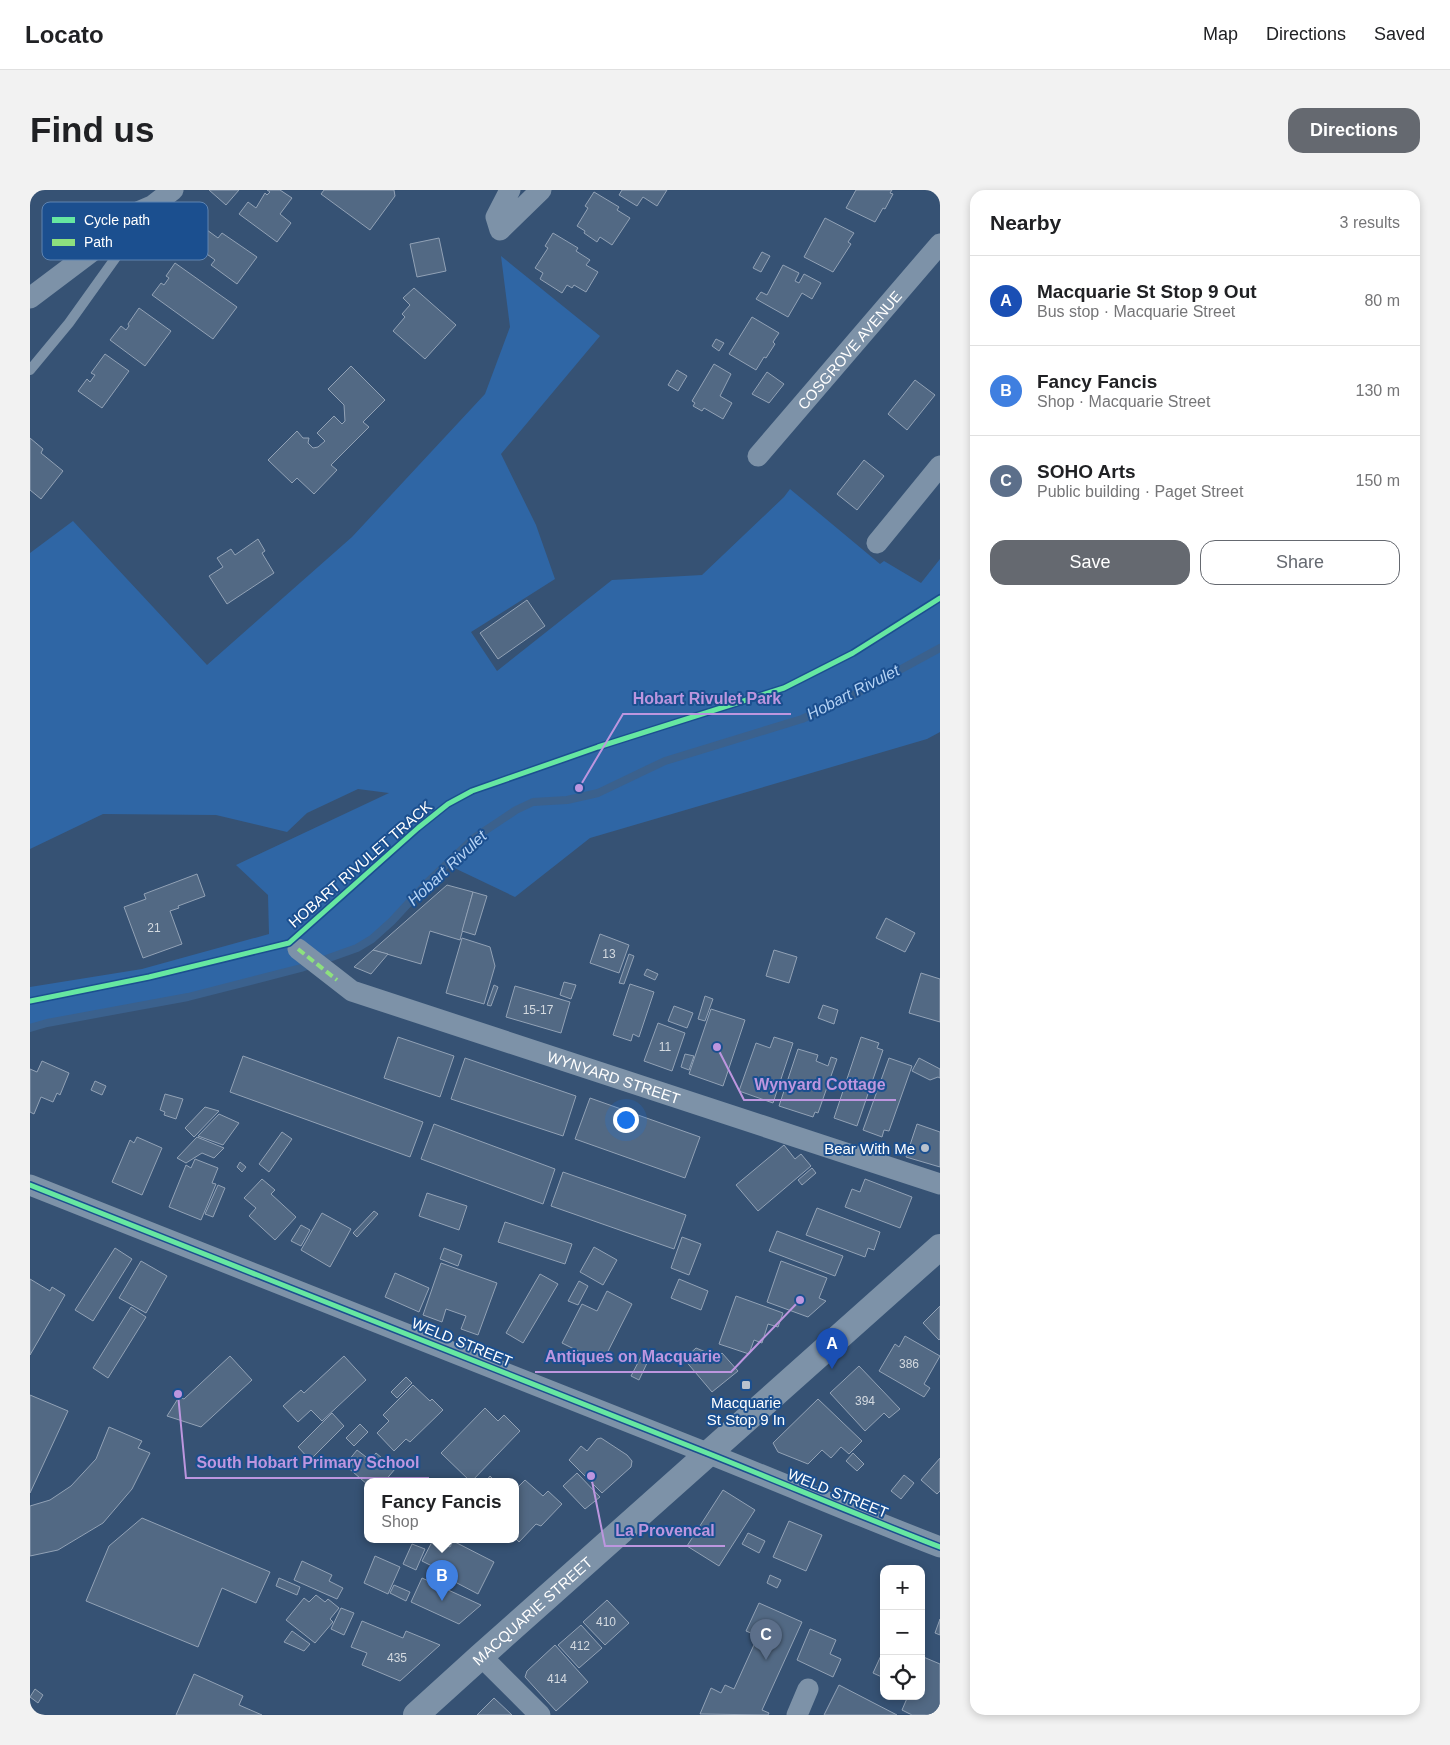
<!DOCTYPE html>
<meta charset="utf-8">
<style>
:root{--surface:#fff;--page:#f2f2f2;--text:#202124;--muted:#757577;--line:#e0e0e0;--accent:#656970}
body{margin:0;font-family:Helvetica,sans-serif;background:var(--page);color:var(--text)}
.controls{position:absolute;right:15px;bottom:15px;display:grid;overflow:hidden;border-radius:10px;box-shadow:0 2px 8px #0003}
.controls button{width:45px;height:45px;display:grid;place-items:center;padding:0;border:0;border-bottom:1px solid var(--line);background:var(--surface);color:var(--text);font:25px sans-serif}
.you{position:absolute;left:595px;top:929px;width:18px;height:18px;margin:-12px;border:4px solid #fff;border-radius:50%;background:#1a73e8;box-shadow:0 0 0 8px #1a73e833}
.badge{display:grid;place-items:center;width:32px;height:32px;border-radius:50%;background:var(--accent);color:#fff;font-size:16px;font-weight:700}
.pin{position:absolute;translate:-50% -41px;filter:drop-shadow(0 1px 2px #0008)}
.pin::after{content:'';position:absolute;top:26px;width:18px;height:15px;background:inherit;clip-path:polygon(0 0,100% 0,50% 100%)}
.popup{position:absolute;left:334px;top:1288px;width:155px;height:65px;box-sizing:border-box;display:grid;place-content:center;border-radius:10px;background:var(--surface);filter:drop-shadow(0 1px 4px #0005);font-size:16px;white-space:nowrap;color:var(--muted)}
.popup b{font-size:19px;color:var(--text)}
.popup::after{content:'';position:absolute;left:50%;top:100%;margin-left:-10px;border:10px solid transparent;border-top-color:var(--surface)}
.list{margin:0;padding:0;list-style:none}
h2{display:flex;justify-content:space-between;align-items:center;height:65px;margin:0;padding:0 20px;font-size:21px}
h2 small{font-size:16px;font-weight:400;color:var(--muted)}
.list li{display:grid;grid-template-columns:32px 1fr auto;gap:15px;align-items:center;box-sizing:border-box;height:90px;padding:0 20px;border-top:1px solid var(--line)}
.list b{display:block;font-size:19px;white-space:nowrap}
.list p{margin:0;font-size:16px;white-space:nowrap;color:var(--muted)}
.list em{font-size:16px;font-style:normal;color:var(--muted)}
.actions{display:flex;gap:10px;padding:15px 20px}
.actions a{flex:1;padding:11px 0;border:1px solid var(--accent);border-radius:15px;text-align:center;font-size:18px;color:var(--accent)}
.actions .main{background:var(--accent);color:#fff}
.icon{flex:none;width:28px;height:28px;fill:none;stroke:currentColor;stroke-width:2;stroke-linecap:round;stroke-linejoin:round}
.map{position:relative;flex:none;width:910px;height:1525px;overflow:hidden;border-radius:15px}
header{display:flex;align-items:center;gap:30px;box-sizing:border-box;height:70px;padding:0 25px;background:var(--surface);border-bottom:1px solid var(--line)}
header strong{font-size:24px}
nav{display:flex;gap:28px;margin-inline-start:auto;font-size:18px}
.intro{display:flex;align-items:center;justify-content:space-between;box-sizing:border-box;height:120px;padding:0 30px}
h1{margin:0;font-size:35px}
.button{padding:12px 22px;border-radius:15px;background:var(--accent);color:#fff;font-size:18px;font-weight:700}
main{display:flex;gap:30px;padding:0 30px}
aside{flex:1;background:var(--surface);border-radius:15px;box-shadow:0 2px 8px #0003}
.map>svg:first-child{display:block}
</style>
<header>
<strong>Locato</strong>
<nav><a>Map</a><a>Directions</a><a>Saved</a></nav>
</header>
<div class="intro"><h1>Find us</h1><a class="button">Directions</a></div>
<main>
<div class="map">
<svg width="910" height="1525" viewBox="0 0 910 1525">
<rect width="100%" height="100%" fill="#365274"/>
<path fill="#2f66a5" d="M471,66L570,146L471,264L506,335L525,389L441,442L467,481L582,390L672,385L754,307L760,299L850,374L854,371L891,393L910,369V542L897,549L560,648L485,707L416,674L342,749L327,758L309,765L271,778L158,807L17,833L0,838V797L112,779L239,744L238,705L206,675L359,603L328,599L277,623L257,642L186,625L73,624L0,659V363L43,331L177,475L322,347L455,204L480,137Z"/>
<g fill="none" stroke-linecap="round" stroke-linejoin="round">
<path stroke="#3b618d" stroke-width="8" d="M0,838L17,833L158,807L271,778L327,758L342,749L362,731L398,692L444,648L486,620L503,612L537,610L568,603L635,571L772,529L816,509L910,458"/>
</g>
<g fill="#526984" stroke="#92a2b6">
<path d="M179,0H209L196,15Z"/>
<path d="M237,0H250L262,8L250,24L261,33L247,52L209,24L218,12L226,18L235,3L237,5L240,2Z"/>
<path d="M294,0H364L365,6L340,40L291,4Z"/>
<path d="M592,0H637L627,16L613,7L607,16L589,5Z"/>
<path d="M826,0H862L860,3L863,4L855,19L853,18L845,32L816,18Z"/>
<path d="M564,2L589,17L587,20L600,28L582,55L570,47L567,52L554,43L555,41L547,36L558,18L555,16Z"/>
<path d="M795,28L824,43L818,52L821,54L803,82L774,67Z"/>
<path d="M166,32L188,48L192,43L227,67L207,94L181,75L185,70L155,48Z"/>
<path d="M523,43L548,58L546,61L560,70L556,75L568,82L556,102L544,95L542,98L537,95L532,103L510,89L513,83L505,78L518,58L515,56Z"/>
<path d="M409,48L416,81L387,87L380,54Z"/>
<path d="M732,62L740,66L731,82L723,78Z"/>
<path d="M145,73L207,117L183,149L122,105L131,93L134,95L139,88L136,86Z"/>
<path d="M753,75L769,83L765,91L769,93L774,84L791,93L782,109L772,103L758,127L726,109L731,102L737,105Z"/>
<path d="M384,98L426,135L395,169L363,141L375,127L372,124L380,115L373,108Z"/>
<path d="M109,118L141,141L115,176L80,150L91,136L96,140L99,136L98,134Z"/>
<path d="M722,127L749,143L743,152L745,154L736,168L734,167L726,180L699,164Z"/>
<path d="M686,149L694,153L689,161L682,156Z"/>
<path d="M75,164L99,181L72,218L48,201L57,189L60,192L65,185L61,183Z"/>
<path d="M684,174L701,184L690,206L702,213L693,229L674,218L672,221L663,216L665,213L662,211Z"/>
<path d="M321,176L355,210L333,232L339,237L301,275L307,280L284,304L267,288L262,293L238,270L267,241L273,248H279L278,253L283,258L288,257L295,251L287,243L304,226L312,234L315,231L314,215L298,199Z"/>
<path d="M647,180L657,186L648,201L638,195Z"/>
<path d="M737,182L754,194L739,213L722,204Z"/>
<path d="M885,190L905,205L877,240L858,224Z"/>
<path d="M0,248L13,259L11,263L33,281L11,309L0,300Z"/>
<path d="M834,270L854,286L827,320L807,304Z"/>
<path d="M228,349L235,361L232,363L244,383L197,414L179,386L193,377L187,368L201,359L205,365Z"/>
<path d="M497,410L515,436L468,469L450,443Z"/>
<path d="M167,684L175,706L148,716L149,718L140,721L152,754L113,768L94,717L116,709L114,704Z"/>
<path d="M417,695L443,702L430,750L400,741L391,774L343,760Z"/>
<path d="M443,702L457,706L445,745L432,741Z"/>
<path d="M856,728L885,743L875,762L846,748Z"/>
<path d="M570,744L599,755L589,783L560,773Z"/>
<path d="M432,748L460,757L465,776L454,814L416,803Z"/>
<path d="M343,760L358,764L341,784L324,777Z"/>
<path d="M744,760L767,767L759,793L736,786Z"/>
<path d="M599,764L604,766L594,794L589,793Z"/>
<path d="M617,779L628,784L625,790L614,785Z"/>
<path d="M891,783L910,789V832L879,823Z"/>
<path d="M534,792L546,795L541,809L530,805Z"/>
<path d="M600,794L624,802L609,847L603,844L601,851L583,845Z"/>
<path d="M464,795L468,797L461,816L457,815Z"/>
<path d="M485,796L540,812L531,843L476,827Z"/>
<path d="M675,806L683,809L675,831L668,829Z"/>
<path d="M793,815L808,820L804,834L788,828Z"/>
<path d="M644,816L663,823L657,838L638,831Z"/>
<path d="M681,819L715,830L693,896L659,884Z"/>
<path d="M628,833L655,843L642,881L614,871Z"/>
<path d="M368,847L424,866L410,907L354,888Z"/>
<path d="M744,847L763,853L743,913L709,901L726,853L740,858Z"/>
<path d="M831,847L849,853L847,858L853,860L827,936L804,928Z"/>
<path d="M768,859L788,865L786,871L798,876L801,867L807,869L788,923L785,922L783,927L749,916Z"/>
<path d="M655,864L664,866L659,880L651,877Z"/>
<path d="M213,866L393,932L380,967L200,902Z"/>
<path d="M435,868L546,906L533,946L421,909Z"/>
<path d="M859,868L882,876L859,941L854,940L852,947L833,940Z"/>
<path d="M889,868L910,879V888L908,887L900,890L882,881Z"/>
<path d="M12,871L39,883L30,905L27,903L23,912L11,907L4,924L0,922V879L7,882Z"/>
<path d="M65,891L76,896L72,905L61,900Z"/>
<path d="M135,904L153,909L146,929L134,925L135,922L130,920Z"/>
<path d="M560,908L670,947L655,988L545,949Z"/>
<path d="M175,917L189,921L164,947L155,938Z"/>
<path d="M189,924L209,933L193,955L168,946Z"/>
<path d="M404,934L525,979L513,1014L391,969Z"/>
<path d="M887,934L910,942V977L876,967Z"/>
<path d="M252,942L262,949L239,982L229,974Z"/>
<path d="M107,947L132,958L112,1005L82,992L100,950L104,953Z"/>
<path d="M167,947L194,958L184,968L172,963L156,973L147,968Z"/>
<path d="M754,955L765,969L771,964L781,976L728,1021L706,995Z"/>
<path d="M165,969L188,978L182,993L186,994L171,1030L139,1017L156,975L161,978Z"/>
<path d="M210,972L216,977L212,982L207,977Z"/>
<path d="M782,978L786,983L772,995L768,990Z"/>
<path d="M533,982L656,1025L644,1059L521,1016Z"/>
<path d="M232,989L245,1000L241,1004L266,1027L245,1050L219,1026L226,1018L214,1008Z"/>
<path d="M835,989L882,1007L870,1038L815,1017L822,999L830,1002Z"/>
<path d="M188,995L195,998L183,1027L175,1024Z"/>
<path d="M397,1003L437,1016L429,1040L389,1026Z"/>
<path d="M787,1018L850,1042L844,1060L838,1058L835,1067L776,1045Z"/>
<path d="M344,1021L348,1024L327,1047L323,1043Z"/>
<path d="M292,1023L321,1039L300,1077L271,1060Z"/>
<path d="M475,1032L542,1054L535,1074L468,1052Z"/>
<path d="M271,1035L280,1040L271,1056L261,1051Z"/>
<path d="M747,1041L813,1066L805,1086L739,1061Z"/>
<path d="M652,1047L671,1054L659,1085L641,1078Z"/>
<path d="M564,1057L587,1070L573,1095L550,1082Z"/>
<path d="M85,1058L102,1069L63,1131L45,1120Z"/>
<path d="M414,1058L432,1065L428,1076L410,1069Z"/>
<path d="M111,1071L137,1086L116,1123L89,1108Z"/>
<path d="M751,1071L797,1088L789,1108L796,1111L778,1127L737,1112Z"/>
<path d="M411,1073L467,1093L448,1145L431,1139L436,1126L416,1119L412,1132L393,1125Z"/>
<path d="M365,1083L399,1098L389,1122L355,1107Z"/>
<path d="M510,1084L528,1094L493,1153L476,1143Z"/>
<path d="M0,1089L20,1101L22,1097L35,1105L0,1165Z"/>
<path d="M649,1089L678,1101L671,1120L641,1108Z"/>
<path d="M549,1091L558,1096L548,1115L538,1111Z"/>
<path d="M577,1101L602,1114L572,1173L532,1153L552,1114L567,1121Z"/>
<path d="M706,1106L753,1123L748,1137L738,1134L732,1153L724,1150L719,1164L689,1154Z"/>
<path d="M910,1116V1149L909,1150L893,1133Z"/>
<path d="M101,1117L116,1127L78,1188L63,1178Z"/>
<path d="M875,1146L910,1166L894,1194L900,1198L894,1207L849,1181L865,1154L869,1157Z"/>
<path d="M666,1158L688,1167L692,1163L708,1181L682,1202L654,1169Z"/>
<path d="M200,1166L222,1190L171,1237L137,1226L149,1207L154,1209Z"/>
<path d="M314,1166L336,1190L292,1231L281,1220L268,1232L253,1216L271,1200L274,1203Z"/>
<path d="M611,1167L618,1171L609,1190L601,1186Z"/>
<path d="M829,1176L870,1219L859,1228L854,1223L835,1241L800,1203Z"/>
<path d="M376,1187L382,1193L367,1208L361,1202Z"/>
<path d="M383,1195L400,1211L402,1209L413,1220L380,1252L376,1249L364,1261L347,1243L359,1231L353,1225Z"/>
<path d="M0,1205L38,1221L0,1303Z"/>
<path d="M788,1209L832,1251L819,1264L811,1257L801,1268L792,1260L778,1274L748,1262L743,1253Z"/>
<path d="M455,1218L468,1231L474,1225L490,1241L441,1292L411,1263Z"/>
<path d="M302,1223L314,1236L280,1270L268,1257Z"/>
<path d="M330,1234L338,1242L324,1256L316,1248Z"/>
<path d="M79,1237L112,1251L108,1258L120,1263L102,1299L73,1333L28,1360L0,1366V1316L20,1310L41,1296L66,1269Z"/>
<path d="M571,1248L597,1265L602,1271L601,1277L572,1303L539,1270L551,1256L557,1261L567,1249Z"/>
<path d="M327,1260L340,1270L346,1263L365,1279L354,1292H338V1295L315,1275Z"/>
<path d="M823,1263L834,1274L827,1281L816,1271Z"/>
<path d="M910,1268V1301L907,1304L891,1290Z"/>
<path d="M547,1283L570,1307L555,1319L533,1296Z"/>
<path d="M874,1285L884,1293L871,1309L861,1301Z"/>
<path d="M460,1286L466,1292H455Z"/>
<path d="M495,1290L513,1306L518,1301L532,1314L511,1336L506,1334L489,1352L486,1349V1299Z"/>
<path d="M693,1300L725,1320L689,1376L657,1356Z"/>
<path d="M112,1328L240,1382L226,1413L192,1398L168,1457L56,1411L79,1356Z"/>
<path d="M759,1331L792,1345L776,1381L743,1367Z"/>
<path d="M718,1343L735,1351L729,1363L712,1354Z"/>
<path d="M403,1350L420,1357L423,1351L464,1372L448,1404L406,1382L408,1379L392,1371Z"/>
<path d="M382,1354L395,1359L386,1380L373,1374Z"/>
<path d="M345,1366L370,1377L358,1404L334,1393Z"/>
<path d="M272,1371L302,1385L299,1391L313,1398L307,1409L264,1390Z"/>
<path d="M740,1385L751,1390L747,1398L737,1393Z"/>
<path d="M249,1388L270,1397L267,1405L246,1396Z"/>
<path d="M392,1388L451,1415L429,1434L381,1412Z"/>
<path d="M364,1395L380,1402L376,1411L360,1403Z"/>
<path d="M286,1405L295,1412L298,1409L309,1418L300,1429L303,1432L285,1453L256,1430L274,1408L279,1412Z"/>
<path d="M577,1410L599,1433L575,1455L553,1432Z"/>
<path d="M729,1413L772,1432L732,1520L739,1523L738,1525L670,1524L681,1498L691,1503L695,1495L704,1499L728,1446L716,1441Z"/>
<path d="M311,1418L324,1423L314,1445L301,1439Z"/>
<path d="M910,1429V1445L905,1443Z"/>
<path d="M332,1431L373,1448L376,1441L410,1455L370,1491L332,1475L337,1463L321,1457Z"/>
<path d="M551,1435L572,1458L549,1478L528,1455Z"/>
<path d="M780,1439L806,1450L800,1464L811,1469L803,1487L767,1470Z"/>
<path d="M262,1441L280,1454L274,1461L254,1452Z"/>
<path d="M525,1455L558,1492L526,1521L495,1487L497,1481Z"/>
<path d="M854,1459V1488L843,1483Z"/>
<path d="M891,1466L910,1474V1525H882L872,1520L878,1506H891Z"/>
<path d="M164,1484L213,1506L209,1515L232,1525H146Z"/>
<path d="M809,1495L867,1525H794Z"/>
<path d="M5,1499L13,1505L8,1513L0,1507Z"/>
<path d="M464,1508L482,1525H447Z"/>
</g>
<g fill="none" stroke-linecap="round" stroke-linejoin="round">
<path stroke="#7d92a8" stroke-width="10" d="M0,180L39,133L119,21"/>
<g stroke="#7d92a8" stroke-width="21">
<path d="M480,0L466,27L470,40L511,0"/>
<path d="M0,108L65,59L101,25L122,16L143,0"/>
<path id="s1" d="M728,266L910,54"/>
<path d="M847,353L910,276"/>
<path id="s2" d="M268,759L322,801L910,994"/>
<path d="M0,995C226,1084 451,1174 677,1263C755,1294 832,1327 910,1357"/>
<path d="M451,1466L510,1525"/>
<path d="M767,1525L778,1499"/>
</g>
<path stroke="#7d92a8" stroke-width="26" id="s3" d="M386,1525L451,1466L910,1057"/>
<path stroke="#8de07e" stroke-width="4" stroke-dasharray="8 4" stroke-linecap="butt" d="M268,759L307,790"/>
<defs>
<g id="cycleway">
<path d="M0,811L119,787L259,753L388,638L418,614L442,601L568,557L754,498L823,463L910,408"/>
<path d="M0,995C226,1084 451,1174 677,1263C755,1294 832,1327 910,1357"/>
</g>
</defs>
<use href="#cycleway" stroke="#1b4f8f" stroke-width="8"/>
<use href="#cycleway" stroke="#66e7a1" stroke-width="5"/>
</g>
<g fill="#b9c2ce" stroke="#1b4f8f" stroke-width="2">
<circle cx="895" cy="958" r="5"/>
<rect x="711" y="1190" width="10" height="10" rx="2.5"/>
</g>
<g text-anchor="middle" dominant-baseline="central" stroke-width="4" stroke-linejoin="round" paint-order="stroke">
<g font-size="12" fill="#d4dae0">
<text x="124" y="738">21</text>
<text x="579" y="764">13</text>
<text x="508" y="820">15-17</text>
<text x="635" y="857">11</text>
<text x="879" y="1174">386</text>
<text x="835" y="1211">394</text>
<text x="576" y="1432">410</text>
<text x="550" y="1456">412</text>
<text x="367" y="1468">435</text>
<text x="527" y="1489">414</text>
</g>
<g font-size="15" fill="#fff" stroke="#1b4f8f">
<text stroke="none"><textPath href="#s1" startOffset="140">COSGROVE AVENUE</textPath></text>
<text transform="translate(330 674) rotate(-41)">HOBART RIVULET TRACK</text>
<text stroke="none"><textPath href="#s2" startOffset="344">WYNYARD STREET</textPath></text>
<text transform="translate(432 1152) rotate(22)">WELD STREET</text>
<text transform="translate(808 1303) rotate(22)">WELD STREET</text>
<text stroke="none"><textPath href="#s3" startOffset="156">MACQUARIE STREET</textPath></text>
</g>
<g font-size="15" fill="#fff" stroke="#1b4f8f" text-anchor="end">
<text x="885" y="958">Bear With Me</text>
<text x="716" y="1212" text-anchor="middle">Macquarie<tspan x="716" dy="17">St Stop 9 In</tspan></text>
</g>
<g font-size="16" font-style="italic" fill="#b5d3f5" stroke="#1b4f8f">
<text transform="translate(823 502) rotate(-27)">Hobart Rivulet</text>
<text transform="translate(417 678) rotate(-43)">Hobart Rivulet</text>
</g>
</g>
<rect x="12" y="12" width="166" height="58" rx="8" fill="#1b4f8f" stroke="#5f84b1" stroke-width="1"/>
<rect x="22" y="27" width="23" height="6" fill="#66e7a1"/>
<rect x="22" y="49" width="23" height="7" fill="#8de07e"/>
<g font-size="14" fill="#fff">
<text x="54" y="35">Cycle path</text>
<text x="54" y="57">Path</text>
</g>
<path fill="none" stroke="#bd96df" stroke-width="2" d="M549 598L593 524H761M687 857L714 910H866M770 1110L701 1182H505M148 1204L156 1288H399M561 1286L575 1356H695"/>
<g fill="#bd96df" stroke="#1b4f8f" stroke-width="2">
<circle cx="549" cy="598" r="5"/>
<circle cx="687" cy="857" r="5"/>
<circle cx="770" cy="1110" r="5"/>
<circle cx="148" cy="1204" r="5"/>
<circle cx="561" cy="1286" r="5"/>
</g>
<g font-size="16" text-anchor="middle" font-weight="bold" fill="#bd96df" stroke="#1b4f8f" stroke-width="4" stroke-linejoin="round" paint-order="stroke">
<text x="677" y="514">Hobart Rivulet Park</text>
<text x="790" y="900">Wynyard Cottage</text>
<text x="603" y="1172">Antiques on Macquarie</text>
<text x="278" y="1278">South Hobart Primary School</text>
<text x="635" y="1346">La Provencal</text>
</g>
</svg>
<div class="controls">
<button>+</button>
<button>−</button>
<button><svg class="icon" aria-label="locate" viewBox="0 0 24 24"><circle cx="12" cy="12" r="6"/><path d="M12 2v4M12 18v4M2 12h4M18 12h4"/></svg></button>
</div>
<div class="you"></div>
<div class="pin badge" style="left:802px;top:1179px;background:#1a4fb4">A</div>
<div class="pin badge" style="left:412px;top:1411px;background:#3f7fe0">B</div>
<div class="popup"><b>Fancy Fancis</b>Shop</div>
<div class="pin badge" style="left:736px;top:1470px;background:#5c6f8a">C</div>
</div>
<aside>
<h2>Nearby<small>3 results</small></h2>
<ul class="list">
<li><span class="badge" style="background:#1a4fb4">A</span><div><b>Macquarie St Stop 9 Out</b><p>Bus stop · Macquarie Street</p></div><em>80 m</em></li>
<li><span class="badge" style="background:#3f7fe0">B</span><div><b>Fancy Fancis</b><p>Shop · Macquarie Street</p></div><em>130 m</em></li>
<li><span class="badge" style="background:#5c6f8a">C</span><div><b>SOHO Arts</b><p>Public building · Paget Street</p></div><em>150 m</em></li>
</ul>
<div class="actions"><a class="main">Save</a><a>Share</a></div>
</aside>
</main>
